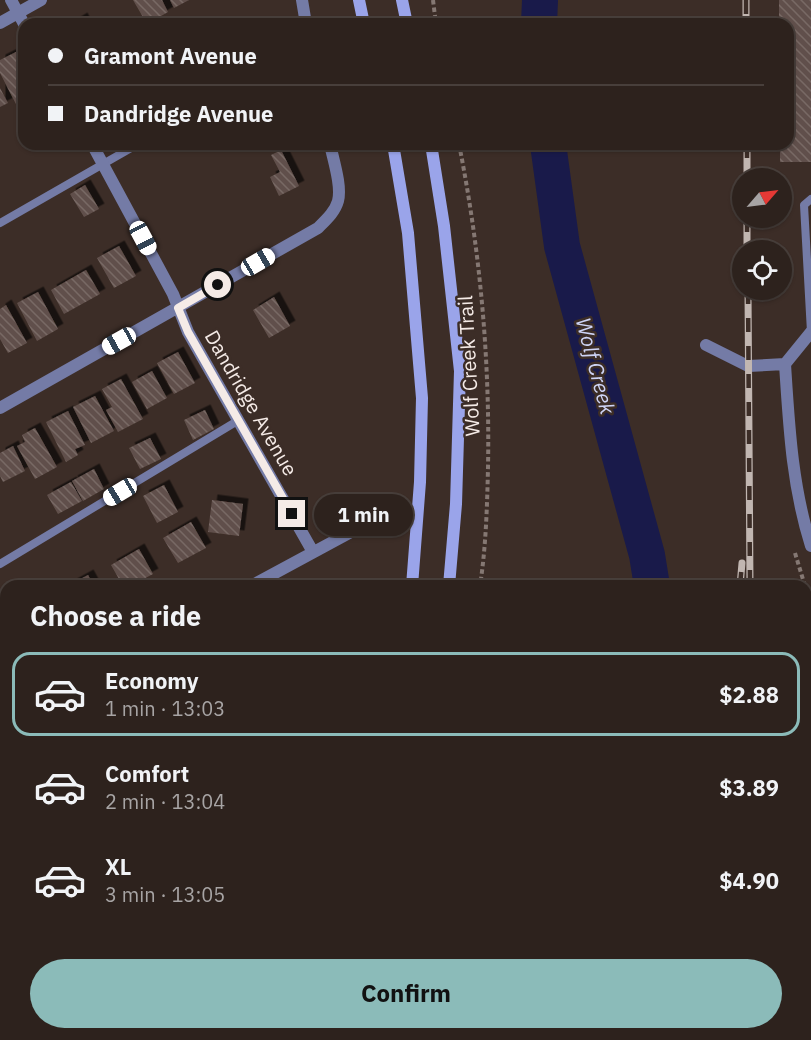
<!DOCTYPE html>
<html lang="en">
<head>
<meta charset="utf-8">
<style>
  :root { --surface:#2d221d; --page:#352a26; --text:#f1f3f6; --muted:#a7a4a4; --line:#483f3b; --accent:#8bbbb9 }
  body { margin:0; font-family:"IBM Plex Sans",sans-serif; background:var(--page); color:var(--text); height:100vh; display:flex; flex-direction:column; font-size:22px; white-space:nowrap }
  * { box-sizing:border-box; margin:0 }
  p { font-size:20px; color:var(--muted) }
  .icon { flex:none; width:33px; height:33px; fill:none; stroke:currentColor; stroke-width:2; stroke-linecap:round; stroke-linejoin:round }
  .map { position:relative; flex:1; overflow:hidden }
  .panel { position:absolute; left:0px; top:580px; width:812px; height:460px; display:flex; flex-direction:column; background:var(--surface); border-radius:18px 18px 0 0; box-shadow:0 2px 4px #0004,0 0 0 2px var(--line) }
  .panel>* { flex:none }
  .top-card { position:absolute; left:18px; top:18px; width:776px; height:132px; border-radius:18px; box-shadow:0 2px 4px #0004,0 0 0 2px var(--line); display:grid; align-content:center; height:132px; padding:0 30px; background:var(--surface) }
  .needle { width:39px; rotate:62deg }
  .controls { position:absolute; left:732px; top:168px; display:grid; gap:12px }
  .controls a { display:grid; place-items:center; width:60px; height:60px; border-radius:50%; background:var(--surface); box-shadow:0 2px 4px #0004,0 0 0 2px var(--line); font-size:30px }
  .end { position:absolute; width:27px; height:27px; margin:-14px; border:8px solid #f5ebe7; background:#111; box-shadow:0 0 0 3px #111 }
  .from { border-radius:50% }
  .bubble { position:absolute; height:42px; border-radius:21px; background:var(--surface); box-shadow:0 2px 4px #0004,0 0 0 2px var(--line); font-size:20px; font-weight:700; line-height:42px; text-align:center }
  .car { position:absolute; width:18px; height:36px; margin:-18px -9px; border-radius:8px; box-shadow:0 0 4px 2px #0007; background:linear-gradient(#fff 24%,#345 0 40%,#fff 0 76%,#345 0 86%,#fff 0) }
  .top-card b { display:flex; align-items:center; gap:21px; height:57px; font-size:22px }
  .top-card b+b { border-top:2px solid var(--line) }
  .top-card i { width:15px; height:15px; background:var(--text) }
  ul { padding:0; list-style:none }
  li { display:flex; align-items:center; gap:18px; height:84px; margin:0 12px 9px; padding:0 18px; border:3px solid transparent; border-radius:18px }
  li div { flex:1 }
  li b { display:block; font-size:22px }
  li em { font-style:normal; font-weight:700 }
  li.selected { border-color:var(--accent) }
  li>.icon { width:54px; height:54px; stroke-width:1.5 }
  h2 { padding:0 30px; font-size:27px; line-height:72px }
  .cta { display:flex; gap:12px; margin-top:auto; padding:12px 30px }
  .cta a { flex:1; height:69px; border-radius:36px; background:var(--accent); color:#111; font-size:24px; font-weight:700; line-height:69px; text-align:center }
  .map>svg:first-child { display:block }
</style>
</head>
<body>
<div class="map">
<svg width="811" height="1040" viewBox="0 0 811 1040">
  <defs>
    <pattern id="building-back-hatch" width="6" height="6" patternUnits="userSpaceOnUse" patternTransform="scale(1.5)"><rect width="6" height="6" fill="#61504b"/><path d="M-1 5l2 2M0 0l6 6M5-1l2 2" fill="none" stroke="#786965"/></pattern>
    <filter id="shadow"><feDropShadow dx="5.5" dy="-5.5" stdDeviation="0" flood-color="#0009"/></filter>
  </defs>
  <rect width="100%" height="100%" fill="#3c2d27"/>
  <path fill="#794c3c" d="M 627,1035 L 731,1035 L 731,1040 L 625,1040 Z"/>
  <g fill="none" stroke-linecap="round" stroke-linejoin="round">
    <path stroke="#191a4a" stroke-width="36" d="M 539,24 L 540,0
      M 548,144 L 562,246 L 647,555 L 652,586
      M 549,1040 L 552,1035"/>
  </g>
  <path fill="url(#building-back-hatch)" filter="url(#shadow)" d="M 133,0 L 162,0 L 168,12 L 147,24 Z
    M 170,0 L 189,0 L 174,8 Z
    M 779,0 L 811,0 L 811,162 L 780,162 L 780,144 L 788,144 L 788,24 L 779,24 Z
    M 82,18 L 85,24 L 72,24 Z
    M 18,51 L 24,63 L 24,107 L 19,110 L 0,73 L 0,60 Z
    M 0,88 L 8,103 L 0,107 Z
    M 281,150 L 299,186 L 279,196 L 270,177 L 280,172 L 271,155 Z
    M 85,185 L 99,209 L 84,217 L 70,194 Z
    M 119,246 L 136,276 L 114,288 L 97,258 Z
    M 86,270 L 100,294 L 64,314 L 51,290 Z
    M 38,292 L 58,329 L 37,341 L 17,303 Z
    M 274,297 L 290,326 L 269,338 L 253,310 Z
    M 6,305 L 27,343 L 8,353 L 0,339 L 0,309 Z
    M 178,352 L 195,383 L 174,394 L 157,363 Z
    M 152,371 L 167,398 L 147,409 L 132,382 Z
    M 121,379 L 143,419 L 118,432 L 106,410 L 112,407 L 102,389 Z
    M 95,396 L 114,431 L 91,443 L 73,407 Z
    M 205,410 L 214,429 L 193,440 L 184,420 Z
    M 68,411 L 85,445 L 75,449 L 78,455 L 66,462 L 46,422 Z
    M 35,428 L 57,467 L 35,479 L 17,446 L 25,442 L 22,435 Z
    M 150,438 L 161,459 L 140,469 L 129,448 Z
    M 13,446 L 25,471 L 3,482 L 0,476 L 0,453 Z
    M 94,469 L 104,489 L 83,501 L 72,481 Z
    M 71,482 L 82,501 L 58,514 L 47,495 Z
    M 164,485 L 178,512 L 157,523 L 143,496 Z
    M 212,500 L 243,504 L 239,536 L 208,532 Z
    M 191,522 L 206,548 L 178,563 L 163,538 Z
    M 139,549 L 153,574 L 130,586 L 123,586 L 111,565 Z
    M 88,575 L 94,586 L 68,586 Z
    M 806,693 L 811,704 L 811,730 L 806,720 Z
    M 0,783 L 6,793 L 6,817 L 0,820 Z
    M 6,975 L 6,1023 L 0,1012 L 0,978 Z
    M 9,1035 L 41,1035 L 43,1038 L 51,1035 L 54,1040 L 12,1040 Z"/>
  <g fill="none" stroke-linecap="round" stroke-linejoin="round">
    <path stroke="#857873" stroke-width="4" stroke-dasharray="4.5 3" stroke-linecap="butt" d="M 433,0 L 436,24
      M 459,144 C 480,250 490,359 488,468 C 487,509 486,546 480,586
      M 795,553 L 805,586
      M 806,587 L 811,603
      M 806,930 L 811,931
      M 359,1040 L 361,1035
      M 677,1040 L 679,1035"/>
    <path stroke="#747ba6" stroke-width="8" d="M 0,223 L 138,144
      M 811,332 L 804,205 L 811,199
      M 0,564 L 239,420"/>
    <path stroke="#747ba6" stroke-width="12" d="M 11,0 L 24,24
      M 302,0 L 306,24
      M 0,23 L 41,0
      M 92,144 L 173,294 L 188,332 L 313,552
      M 706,345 L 748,366 L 785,364 L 811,332
      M 785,364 C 789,426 792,486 811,546
      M 0,408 L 318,228 C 326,220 335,212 338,201 C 342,186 333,159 330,144
      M 251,586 L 351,532
      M 0,729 L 6,725
      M 163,1040 L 166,1035"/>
    <path stroke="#9aa4ea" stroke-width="12" d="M 359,0 L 364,24
      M 402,0 L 407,24
      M 393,144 L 408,233 L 422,398 L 420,482 L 412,586
      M 431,144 L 444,226 L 460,371 L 456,504 L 449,586
      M 806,888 L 811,887
      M 281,1040 L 283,1035
      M 328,1040 L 330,1035"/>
    <defs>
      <path id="rail" d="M 746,0 L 746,24
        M 747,144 L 747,178
        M 747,218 L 747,250
        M 748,290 L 750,586
        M 740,586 L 742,563
        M 753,1035 L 753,1040"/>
    </defs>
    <use href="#rail" stroke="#c1b6b1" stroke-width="7"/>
    <use href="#rail" stroke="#3c2d27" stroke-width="4.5" stroke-dasharray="14" stroke-linecap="butt"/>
  </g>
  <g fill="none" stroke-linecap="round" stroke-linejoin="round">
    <path stroke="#f5ebe7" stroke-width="8" d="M 218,285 L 178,308 L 188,332 L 292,514"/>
  </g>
  <g text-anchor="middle" stroke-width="5" stroke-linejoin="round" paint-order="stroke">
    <g font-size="20" fill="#f5ebe7" stroke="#3c2d27">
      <text transform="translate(469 366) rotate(-93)" y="7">Wolf Creek Trail</text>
      <text transform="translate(251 403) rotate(60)" y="7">Dandridge Avenue</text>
    </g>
    <g font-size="21" font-style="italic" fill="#ced4f6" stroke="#3c2d27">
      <text transform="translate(595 366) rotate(75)" y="7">Wolf Creek</text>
    </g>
  </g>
</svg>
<div class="controls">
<a><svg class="needle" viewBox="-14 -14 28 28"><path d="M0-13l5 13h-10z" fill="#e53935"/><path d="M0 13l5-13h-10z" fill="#a7a4a4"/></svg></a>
<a><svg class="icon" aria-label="locate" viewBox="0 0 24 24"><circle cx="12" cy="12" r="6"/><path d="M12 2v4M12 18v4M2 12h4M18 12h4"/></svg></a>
</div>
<i class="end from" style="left:218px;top:285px"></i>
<i class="end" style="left:292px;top:514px"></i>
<div class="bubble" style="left:314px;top:494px;width:99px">1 min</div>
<i class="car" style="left:143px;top:238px;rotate:152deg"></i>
<i class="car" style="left:258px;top:262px;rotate:60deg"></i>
<i class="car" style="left:119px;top:341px;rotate:241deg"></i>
<i class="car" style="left:120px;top:492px;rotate:239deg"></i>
<div class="top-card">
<b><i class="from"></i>Gramont Avenue</b>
<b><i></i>Dandridge Avenue</b>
</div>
<section class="panel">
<h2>Choose a ride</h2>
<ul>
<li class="selected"><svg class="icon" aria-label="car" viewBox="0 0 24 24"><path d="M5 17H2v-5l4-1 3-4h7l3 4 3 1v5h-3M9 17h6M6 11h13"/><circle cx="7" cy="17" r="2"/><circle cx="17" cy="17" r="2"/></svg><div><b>Economy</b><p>1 min · 13:03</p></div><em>$2.88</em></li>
<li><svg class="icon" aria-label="car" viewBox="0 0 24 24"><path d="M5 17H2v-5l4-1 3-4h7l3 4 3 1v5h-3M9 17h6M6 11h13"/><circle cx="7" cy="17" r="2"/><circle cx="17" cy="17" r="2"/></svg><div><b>Comfort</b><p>2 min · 13:04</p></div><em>$3.89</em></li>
<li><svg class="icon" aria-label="car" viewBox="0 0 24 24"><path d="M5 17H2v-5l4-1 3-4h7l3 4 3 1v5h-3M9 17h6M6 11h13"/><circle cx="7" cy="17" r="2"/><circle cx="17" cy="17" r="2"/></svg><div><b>XL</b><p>3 min · 13:05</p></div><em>$4.90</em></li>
</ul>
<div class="cta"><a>Confirm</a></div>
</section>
</div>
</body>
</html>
